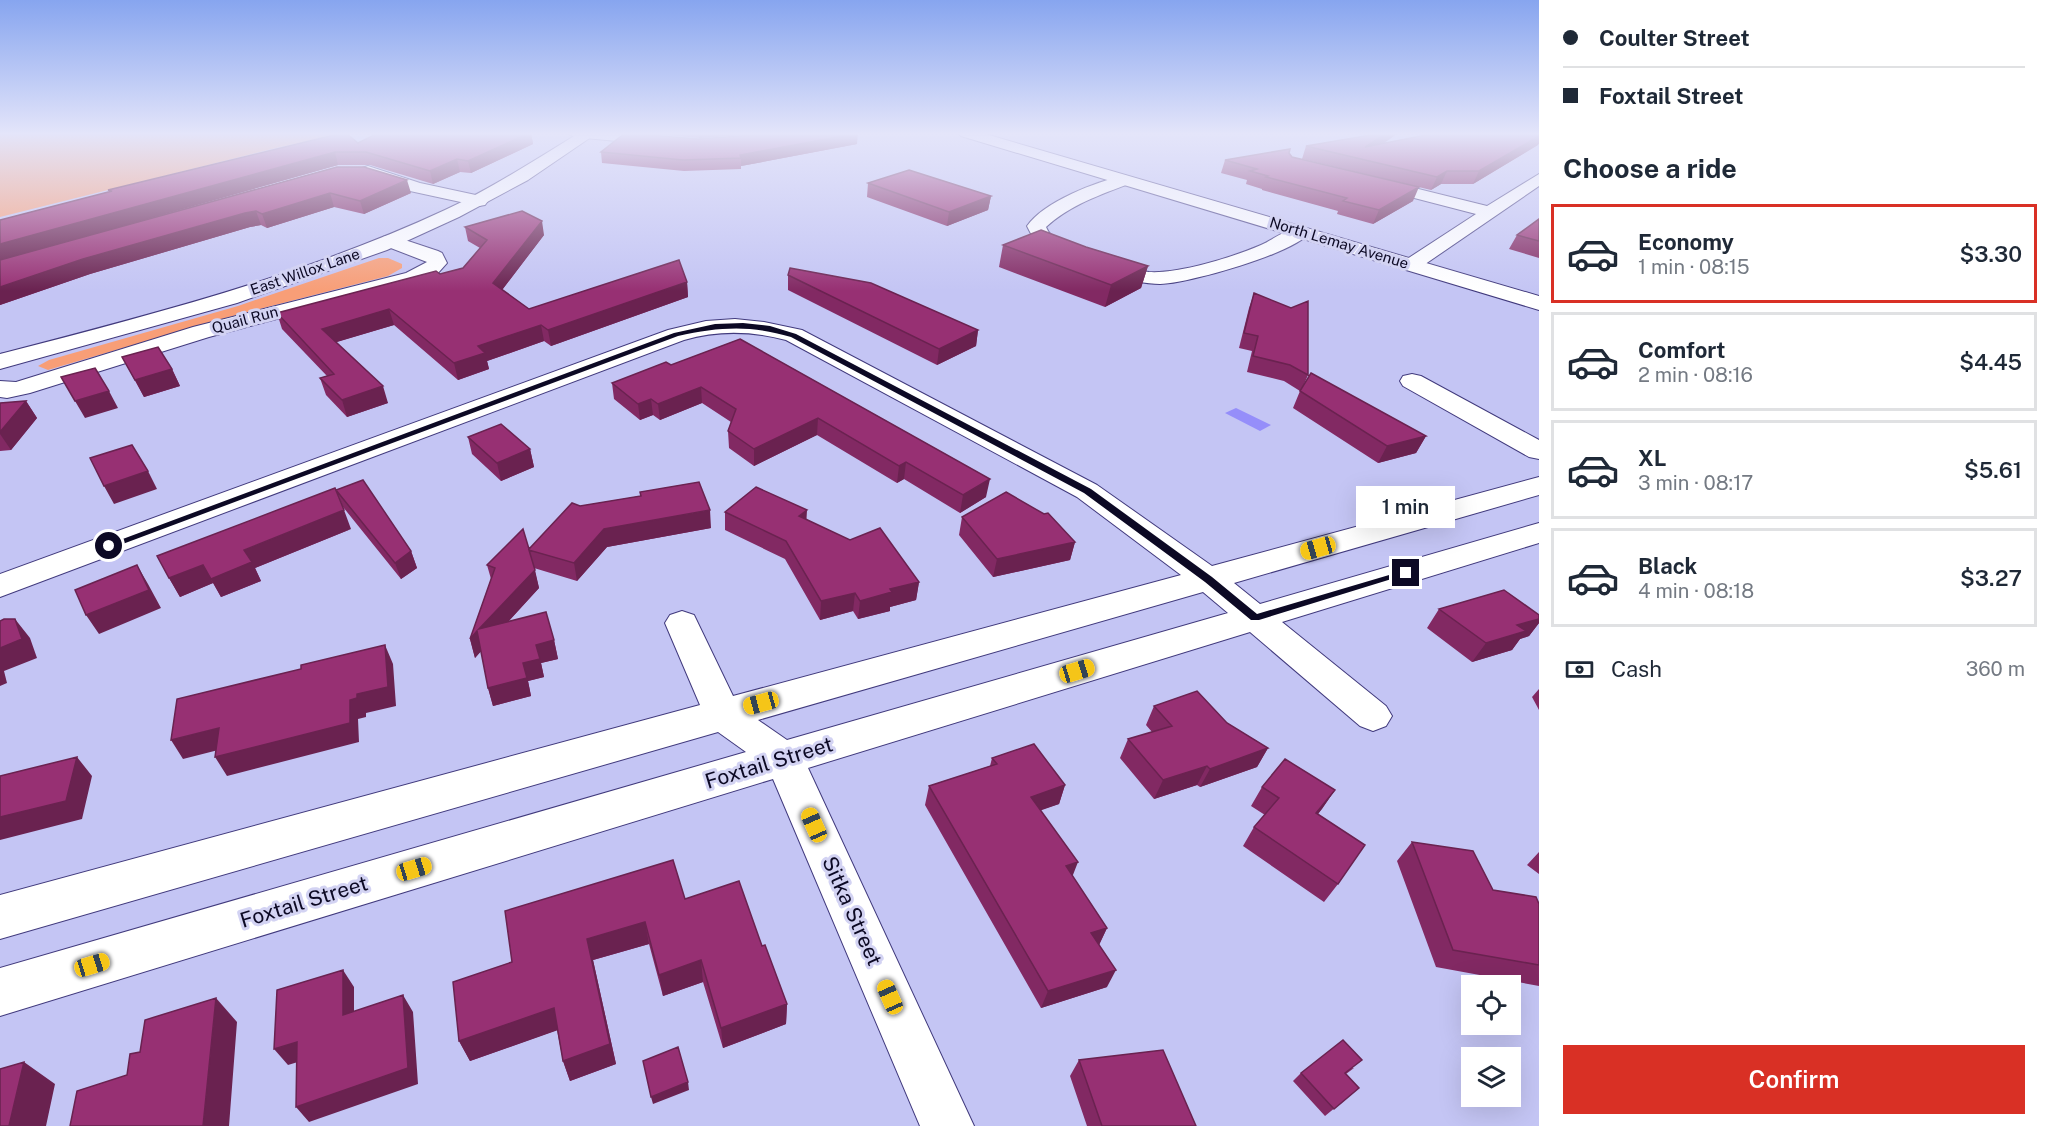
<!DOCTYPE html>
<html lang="en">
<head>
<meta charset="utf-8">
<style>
  :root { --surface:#fff; --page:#f2f2f3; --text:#1f2937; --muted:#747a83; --line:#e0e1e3; --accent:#d93025 }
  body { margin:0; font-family:"Public Sans",sans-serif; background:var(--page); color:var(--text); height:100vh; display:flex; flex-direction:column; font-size:22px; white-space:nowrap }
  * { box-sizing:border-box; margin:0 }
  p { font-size:20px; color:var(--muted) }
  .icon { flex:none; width:33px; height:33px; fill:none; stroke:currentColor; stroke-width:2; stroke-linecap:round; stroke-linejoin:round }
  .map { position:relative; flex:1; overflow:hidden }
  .drawer { display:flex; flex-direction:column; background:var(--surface); width:510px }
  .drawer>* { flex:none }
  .top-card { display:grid; align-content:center; height:132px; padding:0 24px; background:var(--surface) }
  .controls { position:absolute; left:1461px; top:975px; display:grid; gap:12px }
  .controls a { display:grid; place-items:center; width:60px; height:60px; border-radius:0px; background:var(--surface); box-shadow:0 6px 24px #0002; font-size:30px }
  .end { position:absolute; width:27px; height:27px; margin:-14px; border:8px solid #0c0924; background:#fff; box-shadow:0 0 0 3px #fff }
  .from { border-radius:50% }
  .bubble { position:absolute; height:42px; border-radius:0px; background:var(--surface); box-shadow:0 6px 24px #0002; font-size:20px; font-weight:600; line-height:42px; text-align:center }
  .car { position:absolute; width:18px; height:36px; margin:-18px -9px; border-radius:8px; box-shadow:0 0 4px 2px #0007; background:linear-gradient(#f5c518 24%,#345 0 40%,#f5c518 0 76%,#345 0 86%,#f5c518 0) }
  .top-card b { display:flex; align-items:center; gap:21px; height:57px; font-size:22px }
  .top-card b+b { border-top:2px solid var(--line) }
  .top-card i { width:15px; height:15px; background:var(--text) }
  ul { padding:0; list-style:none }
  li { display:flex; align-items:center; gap:18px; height:99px; margin:0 12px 9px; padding:0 12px; border:3px solid var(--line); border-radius:0px }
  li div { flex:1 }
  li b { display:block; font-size:22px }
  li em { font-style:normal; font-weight:600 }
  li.selected { border-color:var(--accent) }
  li>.icon { width:54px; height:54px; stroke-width:1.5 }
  h2 { padding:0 24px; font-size:27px; line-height:72px }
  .pay { display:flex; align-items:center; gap:15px; height:66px; padding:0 24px; font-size:22px }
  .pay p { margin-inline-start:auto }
  .action { display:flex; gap:12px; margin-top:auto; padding:12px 24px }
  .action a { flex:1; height:69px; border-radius:0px; background:var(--accent); color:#fff; font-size:24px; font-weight:600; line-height:69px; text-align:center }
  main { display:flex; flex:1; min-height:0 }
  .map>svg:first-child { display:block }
</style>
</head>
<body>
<main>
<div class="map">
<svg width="1539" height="1126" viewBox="0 0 1539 1126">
  <rect width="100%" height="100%" fill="#c4c5f4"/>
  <path fill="#f89e77" d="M 0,133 L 350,133 L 280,147 L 0,217 Z
    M 379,258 L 388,258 L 402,264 L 402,268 L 388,276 L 229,317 L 58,367 L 48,370 L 38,366 L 49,360 L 238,306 Z"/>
  <path fill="#958efa" d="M 1236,408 L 1271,425 L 1260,431 L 1225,413 Z"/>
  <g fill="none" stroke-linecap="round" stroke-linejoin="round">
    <defs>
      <path id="minor" d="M 567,133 C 585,133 658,130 668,141 L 661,145 L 574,137 Z
        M 368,166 L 420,183 L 485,197 L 488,201 L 485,205 L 479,206 L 410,191 L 362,174 L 360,171 L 362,168 Z
        M 1539,174 L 1539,186 L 1418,269 L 1404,269 L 1401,265 L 1404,261 L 1476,214 L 1368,186 L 1366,183 L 1374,178 L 1487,206 Z
        M 1125,175 L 1133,180 L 1131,183 C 1100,195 1070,205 1046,227 C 1053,244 1071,247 1087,254 C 1107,262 1127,270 1149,272 C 1179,274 1233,257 1261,245 C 1275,239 1292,224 1307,228 L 1310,232 C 1296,253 1187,284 1160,284 C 1132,284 1065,265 1043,248 C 1035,242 1031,234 1027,226 C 1045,201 1096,182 1125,175 Z
        M 390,235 L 438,251 L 442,253 L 447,263 L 438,273 L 420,281 L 209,337 L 30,393 L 7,398 L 0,397 L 0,381 L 16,382 L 193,327 L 406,273 L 427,262 L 383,245 L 381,241 L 383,237 Z
        M 735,319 L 764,322 L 802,330 L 1097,485 L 1212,566 L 1539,477 L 1539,495 L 1234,583 L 1260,604 L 1539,523 L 1539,543 L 1282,622 L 1386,706 L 1392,716 L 1386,726 L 1373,731 L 1360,726 L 1250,632 L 808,768 L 974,1126 L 920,1126 L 773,779 L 0,1016 L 0,968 L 746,752 L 718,732 L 0,939 L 0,895 L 700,705 L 665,623 L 670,615 L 682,611 L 694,615 L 733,696 L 1181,575 L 1077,497 L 786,340 C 752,331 718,330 684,340 L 0,597 L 0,574 L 668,330 L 706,321 ZM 1203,592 L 1228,613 L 787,740 L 758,720 Z
        M 1412,374 L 1421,376 L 1539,440 L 1539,459 L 1529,457 L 1403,386 L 1400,381 L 1403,376 Z"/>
      <path id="major" d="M 579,133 L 597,133 L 528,180 L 459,217 L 387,250 L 237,303 L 0,369 L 0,354 C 151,315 303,276 445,210 C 492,188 535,160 579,133 Z
        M 958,133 L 982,133 L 1539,296 L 1539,310 L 961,136 Z"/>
    </defs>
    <use href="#minor" stroke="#413a7d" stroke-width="2"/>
    <use href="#major" stroke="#413a7d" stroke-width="2"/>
    <use href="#minor" fill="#fff" fill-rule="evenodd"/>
    <use href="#major" fill="#fff" fill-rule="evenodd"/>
  </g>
  <path fill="#822963" d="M 421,133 L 531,133 L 533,144 L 471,173 L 460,172 L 433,184 L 370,165 L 338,165 L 84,237 L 337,167 L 411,193 L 364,214 L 334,207 L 267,228 L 261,225 L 250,227 L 90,274 L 0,305 L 0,220 L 109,192 L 108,190 L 358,143 Z
    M 645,133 L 857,133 L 857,144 L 741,166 L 741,169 L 684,171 L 602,163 L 601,152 L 698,139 L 754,135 L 752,134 L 699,138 Z
    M 1366,133 L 1398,133 L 1383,144 L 1539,133 L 1539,144 L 1473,184 L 1441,184 L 1431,190 L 1302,159 L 1306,146 L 1369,135 Z
    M 1289,153 L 1292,157 L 1413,201 L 1373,224 L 1337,214 L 1338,211 L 1262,190 L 1262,189 L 1246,184 L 1247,180 L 1221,173 L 1225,160 Z
    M 868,183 L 991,196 L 988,210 L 947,226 L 867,197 Z
    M 1539,219 L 1539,258 L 1509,249 L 1517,235 Z
    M 465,227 L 544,235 L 502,290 L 529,309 L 687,282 L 688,297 L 551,346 L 544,341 L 487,361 L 489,369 L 458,380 L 394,325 L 336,342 L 388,403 L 347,417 L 326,395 L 320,378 L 327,376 L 282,329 L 277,313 L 440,274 L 463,268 L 480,248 L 468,241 Z
    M 1003,245 L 1086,247 L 1148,266 L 1141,288 L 1105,307 L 999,267 Z
    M 788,275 L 978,330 L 976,346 L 937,365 L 788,290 Z
    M 1254,293 L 1308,375 L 1302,389 L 1426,436 L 1416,453 L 1378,463 L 1293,408 L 1300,391 L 1284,381 L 1247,372 L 1252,351 L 1239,348 L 1249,308 Z
    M 740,339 L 986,497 L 960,513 L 904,479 L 897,483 L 817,435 L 754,466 L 729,448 L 728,431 L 731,422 L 702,403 L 660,420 L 653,415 L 640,420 L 614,399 L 612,383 L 671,365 Z
    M 122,357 L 172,369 L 180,386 L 144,397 Z
    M 26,401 L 37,418 L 11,450 L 0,451 L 0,403 Z
    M 468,437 L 530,449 L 534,467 L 501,481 L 472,454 Z
    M 336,490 L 411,551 L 417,568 L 401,579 L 343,507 Z
    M 640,492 L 711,528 L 607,547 L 577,581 L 534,568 L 539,588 L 508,622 L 554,640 L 558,659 L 541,663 L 544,677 L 528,681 L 531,696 L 493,706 L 488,688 L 481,651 L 475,658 L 470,639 L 491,579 L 487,565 L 529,549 L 580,506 L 640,496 Z
    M 725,512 L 806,519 L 919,582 L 916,600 L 890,607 L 890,611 L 858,619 L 853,611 L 820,620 L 785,559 L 725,530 Z
    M 962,517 L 1075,542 L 1070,560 L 993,577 L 959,535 Z
    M 351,529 L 255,568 L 261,581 L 221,597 L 213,583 L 180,597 L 169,578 Z
    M 1439,609 L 1539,615 L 1539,623 L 1529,636 L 1520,639 L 1512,650 L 1472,662 L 1427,628 Z
    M 1539,689 L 1539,710 L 1532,697 Z
    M 1154,706 L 1227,723 L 1268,748 L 1257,767 L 1200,787 L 1197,785 L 1154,799 L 1120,758 L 1128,739 L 1152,732 L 1146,725 Z
    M 992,758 L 1065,785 L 1059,804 L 1040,810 L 1072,876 L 1107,928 L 1099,945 L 1107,987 L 1041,1008 L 925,805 L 929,786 L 990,766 Z
    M 1262,787 L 1335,790 L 1318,814 L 1338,884 L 1324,902 L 1243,846 L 1254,827 L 1265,815 L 1251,806 Z
    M 1412,842 L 1493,890 L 1539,904 L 1539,986 L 1436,967 L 1397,861 Z
    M 1539,852 L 1539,874 L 1527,865 Z
    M 685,899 L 762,946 L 787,1004 L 786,1024 L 723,1048 L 703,982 L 663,996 L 649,944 L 593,960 L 616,1064 L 570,1081 L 563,1061 L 557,1030 L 470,1061 L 459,1041 L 512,962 Z
    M 1079,1060 L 1196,1126 L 1087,1126 L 1070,1076 Z
    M 1354,1068 L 1346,1074 L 1359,1088 L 1325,1116 L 1293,1081 L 1301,1073 Z"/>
  <path fill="#6a2250" d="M 529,133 L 531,133 L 533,144 L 471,173 L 468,161 Z
    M 699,133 L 752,133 L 752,134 L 699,138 Z
    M 858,133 L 857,144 L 741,166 L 741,158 L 740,155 Z
    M 1386,133 L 1398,133 L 1360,159 L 1365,147 Z
    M 1539,136 L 1538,145 L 1473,184 L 1479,171 Z
    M 335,152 L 338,165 L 0,261 L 0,244 Z
    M 457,159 L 460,172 L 433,184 L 430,171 Z
    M 1447,171 L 1441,184 L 1431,190 L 1437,177 Z
    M 407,180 L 411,193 L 364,214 L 360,201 Z
    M 1419,187 L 1413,201 L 1373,224 L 1379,210 Z
    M 330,193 L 334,207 L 267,228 L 262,214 Z
    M 991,196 L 988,210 L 947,226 L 949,212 Z
    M 256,211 L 261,225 L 250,227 L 90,274 L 0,305 L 0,287 L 83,259 L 245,213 Z
    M 542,221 L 544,235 L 496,298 L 493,283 Z
    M 1148,266 L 1141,288 L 1105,307 L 1111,285 Z
    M 687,282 L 688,297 L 551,346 L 548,330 Z
    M 389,309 L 394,325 L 327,345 L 322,329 Z
    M 541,325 L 544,341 L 487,361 L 489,369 L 458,380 L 454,363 L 478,346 Z
    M 978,330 L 976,346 L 937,365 L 939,349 Z
    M 172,369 L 180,386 L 144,397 L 135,380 Z
    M 383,386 L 388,403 L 347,417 L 342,400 Z
    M 701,387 L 702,403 L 660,420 L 658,404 Z
    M 109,391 L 118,408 L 85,418 L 75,401 Z
    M 651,399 L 653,415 L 640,420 L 638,404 Z
    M 26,401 L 37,418 L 11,450 L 0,434 L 0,432 Z
    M 818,418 L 817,435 L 754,466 L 754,449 Z
    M 1426,436 L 1416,453 L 1378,463 L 1387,446 Z
    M 530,449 L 534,467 L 501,481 L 497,463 Z
    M 906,462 L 904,479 L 897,483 L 899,466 Z
    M 148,471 L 157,489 L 114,504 L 104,486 Z
    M 990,479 L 986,497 L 960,513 L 963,495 Z
    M 344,510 L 351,529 L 255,568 L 261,581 L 221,597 L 211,579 L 244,550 Z
    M 710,510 L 711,528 L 607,547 L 577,581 L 574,563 L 604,529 Z
    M 807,510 L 806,528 L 799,516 Z
    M 1075,542 L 1070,560 L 993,577 L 997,559 Z
    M 411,551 L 417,568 L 401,579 L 395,563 Z
    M 137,565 L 148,584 L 161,608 L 99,634 L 86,615 Z
    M 203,565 L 213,583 L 180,597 L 169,578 Z
    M 535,570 L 539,588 L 485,647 L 479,629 Z
    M 919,582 L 916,600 L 890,607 L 890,611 L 858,619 L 860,601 L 890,589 Z
    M 855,593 L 853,611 L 820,620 L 821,601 Z
    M 15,619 L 30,638 L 37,658 L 4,671 L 7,683 L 0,686 L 0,648 Z
    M 1539,619 L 1539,623 L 1529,636 L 1520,639 L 1512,650 L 1472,662 L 1486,643 L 1517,625 Z
    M 477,631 L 483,649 L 475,658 L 470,639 Z
    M 554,640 L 558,659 L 541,663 L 544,677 L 528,681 L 531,696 L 493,706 L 488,688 L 523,663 L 536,645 Z
    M 385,645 L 393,664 L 396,706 L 366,713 L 366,717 L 358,719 L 359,742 L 227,776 L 215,757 L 350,700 L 357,694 Z
    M 219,728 L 230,747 L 183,759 L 171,740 Z
    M 1268,748 L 1257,767 L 1200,787 L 1210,769 Z
    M 77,757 L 92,776 L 82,819 L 0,840 L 0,817 Z
    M 1207,766 L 1197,785 L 1154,799 L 1163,780 Z
    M 1065,785 L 1059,804 L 1025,816 L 1031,797 Z
    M 1335,790 L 1322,809 L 1304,831 L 1316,813 Z
    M 1078,862 L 1071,880 L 1066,866 Z
    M 645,922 L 649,944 L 593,960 L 616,1064 L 570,1081 L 563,1061 L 587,939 Z
    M 1107,928 L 1099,945 L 1091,933 Z
    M 701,960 L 703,982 L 663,996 L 659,975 Z
    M 343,970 L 354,987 L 354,1031 L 343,1015 Z
    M 1116,970 L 1107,987 L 1041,1008 L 1048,991 Z
    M 403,995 L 413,1012 L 418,1084 L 309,1122 L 296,1107 Z
    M 216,998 L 237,1022 L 229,1126 L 203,1126 Z
    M 787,1004 L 786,1024 L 723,1048 L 721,1028 Z
    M 554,1008 L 561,1029 L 470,1061 L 459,1041 Z
    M 297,1042 L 311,1058 L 288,1065 L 274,1049 Z
    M 24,1062 L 55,1084 L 46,1126 L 9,1126 Z
    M 688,1082 L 689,1090 L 653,1104 L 651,1097 Z"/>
  <path fill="#973073" stroke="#6a2250" stroke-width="1.5" d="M 346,133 L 358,143 L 378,133 L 529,133 L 468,161 L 457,159 L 430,171 L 366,152 L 335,152 L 0,244 L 0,220 L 112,191 L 108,190 L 330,136 Z
    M 625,133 L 698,139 L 753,135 L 756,133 L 858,133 L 740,155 L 741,158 L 683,160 L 601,152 Z
    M 1383,133 L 1386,133 L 1365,147 L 1436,133 L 1539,133 L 1539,136 L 1479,171 L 1447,171 L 1437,177 L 1306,146 Z
    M 1290,149 L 1289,153 L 1292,157 L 1419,187 L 1379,210 L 1343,201 L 1347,198 L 1266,177 L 1268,176 L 1250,171 L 1257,169 L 1225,160 Z
    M 337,167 L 364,167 L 407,180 L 360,201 L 330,193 L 262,214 L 256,211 L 245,213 L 83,259 L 0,287 L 0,260 Z
    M 909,170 L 991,196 L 949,212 L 868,183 Z
    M 522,211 L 542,221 L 493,283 L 529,309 L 679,260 L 687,282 L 548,330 L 541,325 L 478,346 L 485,353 L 454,363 L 389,309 L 322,329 L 383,386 L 342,400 L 320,378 L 334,374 L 277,313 L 436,271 L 440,274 L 463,268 L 487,240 L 465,227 Z
    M 1539,219 L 1539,241 L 1517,235 Z
    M 1041,230 L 1086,247 L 1148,266 L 1111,285 L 1003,245 Z
    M 790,268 L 871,283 L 978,330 L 939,349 L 788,275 Z
    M 1254,293 L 1291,308 L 1308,301 L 1308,375 L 1290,365 L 1253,356 L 1258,336 L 1244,333 Z
    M 740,339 L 990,479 L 963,495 L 906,462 L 899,466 L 818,418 L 754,449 L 728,431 L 736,409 L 701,387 L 658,404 L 651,399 L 638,404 L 612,383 L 666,362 L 671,365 Z
    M 158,347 L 172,369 L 135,380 L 122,357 Z
    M 95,368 L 109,391 L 75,401 L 61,377 Z
    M 1311,373 L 1426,436 L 1387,446 L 1300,391 Z
    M 26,401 L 0,432 L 0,403 Z
    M 501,424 L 530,449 L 497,463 L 468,437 Z
    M 132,445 L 148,471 L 104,486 L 90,458 Z
    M 363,480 L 411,551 L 395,563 L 336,490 Z
    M 699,482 L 710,510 L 604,529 L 574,563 L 529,550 L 535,570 L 479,629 L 546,612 L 554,640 L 536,645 L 540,659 L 523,663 L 527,678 L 488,688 L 477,631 L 470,639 L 495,568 L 487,565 L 523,529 L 529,549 L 572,503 L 580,506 L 641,496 L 640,492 Z
    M 756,487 L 807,510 L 799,516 L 850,540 L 880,528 L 919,582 L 890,589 L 892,592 L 860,601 L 855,593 L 821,601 L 786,541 L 725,512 Z
    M 335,488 L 344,510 L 244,550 L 252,562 L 211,579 L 203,565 L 169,578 L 157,556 Z
    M 1006,492 L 1044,514 L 1048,513 L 1075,542 L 997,559 L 962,517 Z
    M 137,565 L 149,590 L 86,615 L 75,590 Z
    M 1504,590 L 1539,615 L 1539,619 L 1517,625 L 1526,631 L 1486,643 L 1439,609 Z
    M 4,619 L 15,619 L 22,639 L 0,648 L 0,621 Z
    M 385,645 L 388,687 L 357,694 L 357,698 L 350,700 L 350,723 L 215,757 L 219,728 L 171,740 L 177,699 L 301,669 L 301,665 Z
    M 1197,691 L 1227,723 L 1268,748 L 1210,769 L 1207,766 L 1163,780 L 1128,739 L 1172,726 L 1154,706 Z
    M 1034,744 L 1065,785 L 1031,797 L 1078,862 L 1066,866 L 1107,928 L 1091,933 L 1116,970 L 1048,991 L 929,786 L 997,764 L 992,758 Z
    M 77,757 L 66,801 L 0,817 L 0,776 Z
    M 1285,759 L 1335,790 L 1316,813 L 1365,845 L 1338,884 L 1254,827 L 1279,798 L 1262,787 Z
    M 1412,842 L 1473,851 L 1493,890 L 1536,897 L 1539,904 L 1539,965 L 1453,950 Z
    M 673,860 L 685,899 L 739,881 L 762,946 L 765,945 L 787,1004 L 721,1028 L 701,960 L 659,975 L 645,922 L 587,939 L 610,1044 L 563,1061 L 554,1008 L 459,1041 L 453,982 L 512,962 L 505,911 Z
    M 343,970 L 343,1015 L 403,995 L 408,1068 L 296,1107 L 297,1042 L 274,1049 L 277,990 Z
    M 216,998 L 203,1126 L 70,1126 L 77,1091 L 127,1075 L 130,1054 L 140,1052 L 145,1020 Z
    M 1343,1040 L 1362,1060 L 1345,1073 L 1359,1088 L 1334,1109 L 1301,1073 Z
    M 678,1047 L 688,1082 L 651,1097 L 643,1061 Z
    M 1163,1050 L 1196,1126 L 1102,1126 L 1079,1060 Z
    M 24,1062 L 9,1126 L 0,1126 L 0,1069 Z"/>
  <linearGradient id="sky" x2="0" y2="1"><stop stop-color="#87a5ef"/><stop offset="0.46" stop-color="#e4e5fa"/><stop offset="1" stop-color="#e4e5fa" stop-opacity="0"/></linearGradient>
  <rect width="1539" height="291" fill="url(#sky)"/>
  <path fill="#0c0924" d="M 743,323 L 770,326 L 796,334 L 1091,489 L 1212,577 L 1257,614 L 1406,570 L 1411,573 L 1259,620 L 1251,620 L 1205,582 L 1084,493 L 791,337 C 750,325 720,327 678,336 L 112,548 L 104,546 L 674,333 L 715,324 Z"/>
  <g text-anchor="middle" stroke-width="6" stroke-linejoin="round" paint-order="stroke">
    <g font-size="15" fill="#0c0924" stroke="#d3d3f3">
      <text transform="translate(1339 243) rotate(17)" y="5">North Lemay Avenue</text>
      <text transform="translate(305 272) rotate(-19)" y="5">East Willox Lane</text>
      <text transform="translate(245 320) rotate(-15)" y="5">Quail Run</text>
    </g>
    <g font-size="21" fill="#0c0924" stroke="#d3d3f3">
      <text transform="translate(769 763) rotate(-17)" y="7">Foxtail Street</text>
      <text transform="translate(304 902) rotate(-17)" y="7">Foxtail Street</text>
      <text transform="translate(852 911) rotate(66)" y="7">Sitka Street</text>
    </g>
  </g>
</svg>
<div class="controls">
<a><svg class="icon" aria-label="locate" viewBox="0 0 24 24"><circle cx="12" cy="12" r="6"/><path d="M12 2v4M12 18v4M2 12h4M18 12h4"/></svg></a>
<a><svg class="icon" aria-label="layers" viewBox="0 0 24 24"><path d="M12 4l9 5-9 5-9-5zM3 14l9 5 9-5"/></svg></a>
</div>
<i class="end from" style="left:109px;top:546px"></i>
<i class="end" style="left:1406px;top:573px"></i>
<div class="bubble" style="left:1356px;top:486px;width:99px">1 min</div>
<i class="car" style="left:1318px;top:548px;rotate:254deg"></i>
<i class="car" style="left:1077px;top:671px;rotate:73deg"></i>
<i class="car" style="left:761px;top:703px;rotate:255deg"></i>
<i class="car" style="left:814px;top:825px;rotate:336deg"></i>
<i class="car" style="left:414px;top:869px;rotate:73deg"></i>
<i class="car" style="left:92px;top:965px;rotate:73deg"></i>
<i class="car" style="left:890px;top:997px;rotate:336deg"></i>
</div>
<section class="drawer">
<div class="top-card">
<b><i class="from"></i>Coulter Street</b>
<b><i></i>Foxtail Street</b>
</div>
<h2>Choose a ride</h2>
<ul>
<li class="selected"><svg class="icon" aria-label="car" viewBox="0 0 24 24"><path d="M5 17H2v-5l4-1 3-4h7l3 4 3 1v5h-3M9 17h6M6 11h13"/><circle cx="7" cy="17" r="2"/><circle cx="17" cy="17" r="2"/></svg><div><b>Economy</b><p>1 min · 08:15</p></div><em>$3.30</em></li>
<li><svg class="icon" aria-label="car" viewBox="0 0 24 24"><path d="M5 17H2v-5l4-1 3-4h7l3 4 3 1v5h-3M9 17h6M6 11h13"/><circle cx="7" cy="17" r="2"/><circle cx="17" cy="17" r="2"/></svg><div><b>Comfort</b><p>2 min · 08:16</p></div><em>$4.45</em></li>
<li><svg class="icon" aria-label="car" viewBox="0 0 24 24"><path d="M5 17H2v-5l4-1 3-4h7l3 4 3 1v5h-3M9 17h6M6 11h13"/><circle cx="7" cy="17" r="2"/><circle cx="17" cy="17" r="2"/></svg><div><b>XL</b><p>3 min · 08:17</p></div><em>$5.61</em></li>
<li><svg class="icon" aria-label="car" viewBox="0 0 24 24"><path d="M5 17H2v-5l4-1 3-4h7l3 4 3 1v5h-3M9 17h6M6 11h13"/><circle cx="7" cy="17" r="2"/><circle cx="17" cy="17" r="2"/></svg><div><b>Black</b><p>4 min · 08:18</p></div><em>$3.27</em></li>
</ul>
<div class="pay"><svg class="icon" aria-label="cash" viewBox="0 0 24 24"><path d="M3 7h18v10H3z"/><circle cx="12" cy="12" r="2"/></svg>Cash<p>360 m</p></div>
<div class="action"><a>Confirm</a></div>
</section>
</main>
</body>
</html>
